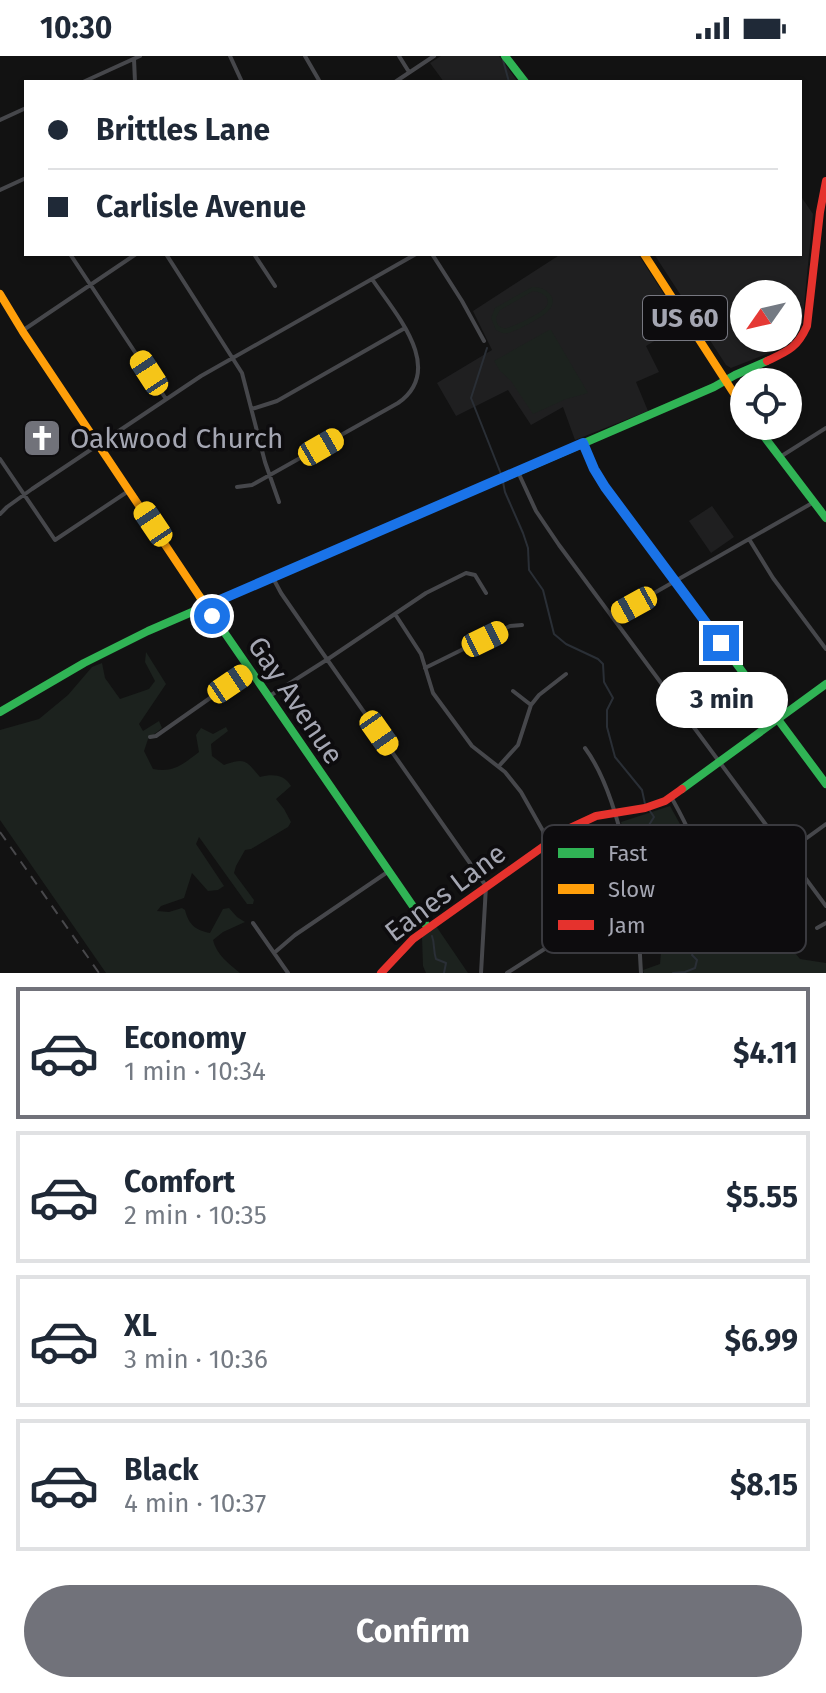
<!DOCTYPE html>
<html lang="en">
<head>
<meta charset="utf-8">
<style>
  :root { --surface:#fff; --page:#f2f2f3; --text:#1f2937; --muted:#747a83; --line:#e0e1e3; --accent:#71727a }
  body { margin:0; font-family:"Fira Sans",sans-serif; background:var(--page); color:var(--text); height:100vh; display:flex; flex-direction:column; font-size:30px; white-space:nowrap }
  * { box-sizing:border-box; margin:0 }
  p { font-size:26px; color:var(--muted) }
  .icon { flex:none; width:44px; height:44px; fill:none; stroke:currentColor; stroke-width:2; stroke-linecap:round; stroke-linejoin:round }
  .map { position:relative; height:917px; overflow:hidden }
  .panel { display:flex; flex-direction:column; background:var(--surface); flex:1 }
  .panel>* { flex:none }
  .hud { position:absolute; left:24px; top:24px; width:778px; height:176px; border-radius:0px; box-shadow:0 2px 6px #0004; display:grid; align-content:center; height:176px; padding:0 24px; background:var(--surface) }
  .needle { width:52px; rotate:236deg }
  .controls { position:absolute; left:730px; top:224px; display:grid; gap:16px }
  .controls a { display:grid; place-items:center; width:72px; height:72px; border-radius:50%; background:var(--surface); box-shadow:0 2px 6px #0004; font-size:40px }
  .end { position:absolute; width:36px; height:36px; margin:-18px; border:10px solid #1a73e8; background:#fff; box-shadow:0 0 0 4px #fff }
  .from { border-radius:50% }
  .bubble { position:absolute; height:56px; border-radius:28px; background:var(--surface); box-shadow:0 2px 6px #0004; font-size:26px; font-weight:700; line-height:56px; text-align:center }
  .car { position:absolute; width:24px; height:48px; margin:-24px -12px; border-radius:10px; box-shadow:0 0 6px 2px #0007; background:linear-gradient(#f5c518 24%,#345 0 40%,#f5c518 0 76%,#345 0 86%,#f5c518 0) }
  .hud b { display:flex; align-items:center; gap:28px; height:76px; font-size:30px }
  .hud b+b { border-top:2px solid var(--line) }
  .hud i { width:20px; height:20px; background:var(--text) }
  ul { padding:14px 0 0; list-style:none }
  li { display:flex; align-items:center; gap:24px; height:132px; margin:0 16px 12px; padding:0 8px; border:4px solid var(--line); border-radius:0px }
  li div { flex:1 }
  li b { display:block; font-size:30px }
  li em { font-style:normal; font-weight:700 }
  li.on { border-color:var(--accent) }
  li>.icon { width:72px; height:72px; stroke-width:1.5 }
  .action { display:flex; gap:16px; margin-top:auto; padding:16px 24px }
  .action a { flex:1; height:92px; border-radius:48px; background:var(--accent); color:#fff; font-size:32px; font-weight:700; line-height:92px; text-align:center }
  .status { display:flex; justify-content:space-between; align-items:center; height:56px; padding:0 40px; background:var(--surface); direction:ltr }
  .status svg { height:22px; fill:currentColor }
  .map>svg:first-child { display:block }
</style>
</head>
<body>
<div class="status"><b>10:30</b><svg viewBox="0 0 49 12"><path d="M0 12V9h3v3zM5 12V6h3v6zM10 12V3h3v9zM15 12V0h3v12zM26 1h20v11H26zM47 4h2v5h-2z"/></svg></div>
<div class="map">
<svg width="826" height="917" viewBox="0 0 826 917">
  <rect width="100%" height="100%" fill="#121212"/>
  <path fill="#1f1f20" fill-rule="evenodd" d="M 441,0 L 499,0 L 518,26 L 444,26 L 430,7 Z
    M 800,139 L 813,158 L 802,270 L 787,290 L 731,312 L 726,309 L 654,198 L 800,198 ZM 744,238 L 788,238 L 788,282 L 744,282 Z
    M 561,198 L 638,198 L 683,268 L 646,290 L 659,316 L 636,326 L 648,355 L 575,384 L 563,351 L 531,369 L 508,334 L 456,360 L 437,327 L 492,294 L 473,255 Z
    M 712,450 L 734,481 L 711,497 L 689,465 Z"/>
  <path fill="#1c221e" fill-rule="evenodd" d="M 532,231 C 545,230 561,242 548,255 C 543,261 515,276 508,277 C 502,278 501,276 496,274 L 491,262 L 495,252 ZM 533,235 C 542,236 553,242 545,252 C 541,257 509,274 503,272 C 497,270 497,267 496,262 L 500,254 Z
    M 549,274 L 551,274 L 588,337 L 566,343 L 533,358 L 511,325 L 500,315 L 494,305 Z
    M 146,596 L 166,628 L 139,668 L 143,675 L 159,665 L 162,672 L 148,683 L 144,695 L 153,713 C 174,717 183,708 199,696 L 196,679 L 201,672 L 213,678 L 226,671 L 228,675 L 211,688 L 212,700 L 224,709 C 246,701 246,705 260,721 C 272,718 284,718 291,730 L 276,743 L 284,753 L 291,766 L 288,771 L 251,793 L 245,794 L 236,810 L 234,817 L 254,844 L 253,848 L 247,848 L 199,781 L 196,788 L 224,830 L 218,834 L 208,835 L 192,817 L 184,842 L 161,850 L 157,855 L 169,856 L 182,852 L 185,854 C 189,869 195,874 210,877 L 223,853 L 229,852 L 237,861 L 245,866 L 223,876 L 213,884 C 216,898 229,908 240,917 L 106,917 L 0,764 L 0,674 L 39,663 L 68,639 L 92,611 L 102,607 L 105,622 L 120,643 L 149,633 L 155,625 L 145,606 Z
    M 670,750 L 711,824 L 745,860 L 756,865 L 765,860 L 800,903 L 826,907 L 826,917 L 644,917 L 643,914 L 660,908 L 661,896 L 679,893 L 676,841 L 672,833 L 662,834 L 651,812 L 643,806 L 632,808 L 621,766 Z
    M 436,870 L 468,917 L 426,917 L 423,910 L 422,881 Z"/>
  <g fill="none" stroke-linecap="round" stroke-linejoin="round">
    <path stroke="#2a2f36" stroke-width="2" d="M 503,4 L 509,26
      M 487,292 L 471,342 L 501,418
      M 503,426 L 505,436 L 523,477 L 528,492 L 529,514 L 543,534 L 554,578 L 566,588 L 598,603 L 603,608 L 604,626 L 613,642 L 607,654 L 607,671 L 615,701 L 642,734 L 645,748
      M 650,755 L 654,761 L 649,769 L 659,782 C 673,784 678,787 684,800 C 674,824 694,819 695,832 C 696,844 690,833 694,845 C 695,849 698,852 700,856 C 705,872 698,884 692,899 L 697,904 L 695,912 L 685,916 L 673,917
      M 432,880 C 435,888 433,894 436,903 L 446,907 L 444,917"/>
    <path stroke="#46474b" stroke-width="4" d="M 230,0 L 242,26
      M 305,0 L 320,26
      M 399,0 L 409,16
      M 134,3 L 135,26
      M 83,26 L 140,0
      M 395,26 L 434,0
      M 0,64 L 26,52
      M 0,134 L 26,122
      M 70,198 L 166,343
      M 166,198 L 242,317 L 265,406 L 279,446
      M 254,198 L 275,230
      M 432,198 L 462,245 L 484,285
      M 22,275 L 136,198
      M 252,353 L 277,345 L 405,272
      M 780,401 L 826,372
      M 0,403 L 55,484 L 130,434
      M 518,416 L 536,455 L 559,489 L 826,850
      M 237,431 L 252,429 L 261,424 L 398,347 C 447,313 394,256 372,223
      M 0,458 L 7,451 L 32,433 L 201,320 L 416,198
      M 749,483 L 773,522 L 826,593
      M 273,522 L 281,537 L 317,589 L 486,830 L 481,917
      M 395,558 L 421,598 L 433,637 L 472,690 L 505,716 L 521,736 L 543,775 L 556,885
      M 612,561 L 814,446
      M 425,612 L 510,570 L 522,569
      M 513,635 L 531,649
      M 268,641 L 328,603 L 426,537 L 466,517 L 475,519 L 486,537
      M 150,681 L 156,680 L 250,614
      M 585,692 C 622,742 639,855 641,917
      M 499,710 L 518,689 L 531,649 L 539,639 L 566,618
      M 671,741 C 694,779 701,815 739,842 L 786,797 L 826,768
      M 253,867 L 288,917
      M 817,872 L 826,867
      M 274,897 L 295,879 L 389,815
      M 507,917 L 557,885 L 637,876"/>
    <path stroke="#30b455" stroke-width="8" d="M 505,0 L 525,26
      M 756,370 L 826,462
      M 583,387 L 594,413 L 605,431 L 826,728
      M 200,541 L 428,872
      M 0,656 L 84,607 L 148,575 L 714,331 L 735,319 L 767,305
      M 682,733 L 826,628"/>
    <path stroke="#ff9f0a" stroke-width="8" d="M 644,198 L 744,353
      M 0,238 L 23,276 L 200,541"/>
    <path stroke="#e5322d" stroke-width="8" d="M 767,305 C 788,295 797,292 807,270 L 820,156 L 826,125
      M 381,917 L 413,883 L 568,773 L 596,760 L 645,752 L 665,745 L 682,733"/>
    <path stroke="#48484b" stroke-width="2" stroke-dasharray="10 8" stroke-linecap="butt" d="M 0,776 L 99,917"/>
  </g>
  <g fill="none" stroke-linecap="round" stroke-linejoin="round">
    <path stroke="#1a73e8" stroke-width="10" d="M 212,560 L 206,550 L 583,387 L 594,413 L 605,431 L 721,587"/>
  </g>
  <defs>
    <symbol id="church-square" viewBox="-11 -11 22 22"><rect x="-9" y="-9" width="18" height="18" rx="4" fill="#71727a" stroke="#0d0c0e"/><path d="M-1.2-6h2.4v3.5h3.3v2.4h-3.3V6h-2.4V-.1h-3.3v-2.4h3.3Z" fill="#fff"/></symbol>
  </defs>
  <g fill-rule="evenodd">
    <use href="#church-square" x="20" y="360" width="44" height="44"/>
  </g>
  <g text-anchor="middle" stroke-width="7" stroke-linejoin="round" paint-order="stroke">
    <rect fill="#0d0c0e" stroke="#777881" stroke-width="2" x="643" y="240" width="84" height="44" rx="6"/>
    <g font-size="26" font-weight="bold" fill="#a4a6b2">
      <text x="685" y="271">US 60</text>
    </g>
    <g font-size="28" fill="#a4a6b2" stroke="#0d0c0e" text-anchor="start">
      <text x="70" y="392">Oakwood Church</text>
    </g>
    <g font-size="28" fill="#a4a6b2" stroke="#0d0c0e">
      <text transform="translate(296 644) rotate(56)" y="10">Gay Avenue</text>
      <text transform="translate(445 836) rotate(-37)" y="10">Eanes Lane</text>
    </g>
  </g>
  <rect x="542" y="769" width="264" height="128" rx="12" fill="#0d0c0e" stroke="#3a3a3f" stroke-width="2"/>
  <rect x="558" y="792" width="36" height="10" fill="#30b455"/>
  <rect x="558" y="828" width="36" height="10" fill="#ff9f0a"/>
  <rect x="558" y="864" width="36" height="10" fill="#e5322d"/>
  <g font-size="22" fill="#a4a6b2">
    <text x="608" y="805">Fast</text>
    <text x="608" y="841">Slow</text>
    <text x="608" y="877">Jam</text>
  </g>
</svg>
<div class="controls">
<a><svg class="needle" viewBox="-14 -14 28 28"><path d="M0-13l5 13h-10z" fill="#e53935"/><path d="M0 13l5-13h-10z" fill="#747a83"/></svg></a>
<a><svg class="icon" aria-label="locate" viewBox="0 0 24 24"><circle cx="12" cy="12" r="6"/><path d="M12 2v4M12 18v4M2 12h4M18 12h4"/></svg></a>
</div>
<i class="end from" style="left:212px;top:560px"></i>
<i class="end" style="left:721px;top:587px"></i>
<div class="bubble" style="left:656px;top:616px;width:132px">3 min</div>
<i class="car" style="left:149px;top:317px;rotate:327deg"></i>
<i class="car" style="left:321px;top:391px;rotate:60deg"></i>
<i class="car" style="left:153px;top:468px;rotate:326deg"></i>
<i class="car" style="left:634px;top:549px;rotate:241deg"></i>
<i class="car" style="left:485px;top:583px;rotate:64deg"></i>
<i class="car" style="left:230px;top:628px;rotate:56deg"></i>
<i class="car" style="left:379px;top:677px;rotate:145deg"></i>
<div class="hud">
<b><i class="from"></i>Brittles Lane</b>
<b><i></i>Carlisle Avenue</b>
</div>
</div>
<section class="panel">
<ul>
<li class="on"><svg class="icon" aria-label="car" viewBox="0 0 24 24"><path d="M5 17H2v-5l4-1 3-4h7l3 4 3 1v5h-3M9 17h6M6 11h13"/><circle cx="7" cy="17" r="2"/><circle cx="17" cy="17" r="2"/></svg><div><b>Economy</b><p>1 min · 10:34</p></div><em>$4.11</em></li>
<li><svg class="icon" aria-label="car" viewBox="0 0 24 24"><path d="M5 17H2v-5l4-1 3-4h7l3 4 3 1v5h-3M9 17h6M6 11h13"/><circle cx="7" cy="17" r="2"/><circle cx="17" cy="17" r="2"/></svg><div><b>Comfort</b><p>2 min · 10:35</p></div><em>$5.55</em></li>
<li><svg class="icon" aria-label="car" viewBox="0 0 24 24"><path d="M5 17H2v-5l4-1 3-4h7l3 4 3 1v5h-3M9 17h6M6 11h13"/><circle cx="7" cy="17" r="2"/><circle cx="17" cy="17" r="2"/></svg><div><b>XL</b><p>3 min · 10:36</p></div><em>$6.99</em></li>
<li><svg class="icon" aria-label="car" viewBox="0 0 24 24"><path d="M5 17H2v-5l4-1 3-4h7l3 4 3 1v5h-3M9 17h6M6 11h13"/><circle cx="7" cy="17" r="2"/><circle cx="17" cy="17" r="2"/></svg><div><b>Black</b><p>4 min · 10:37</p></div><em>$8.15</em></li>
</ul>
<div class="action"><a>Confirm</a></div>
</section>
</body>
</html>
